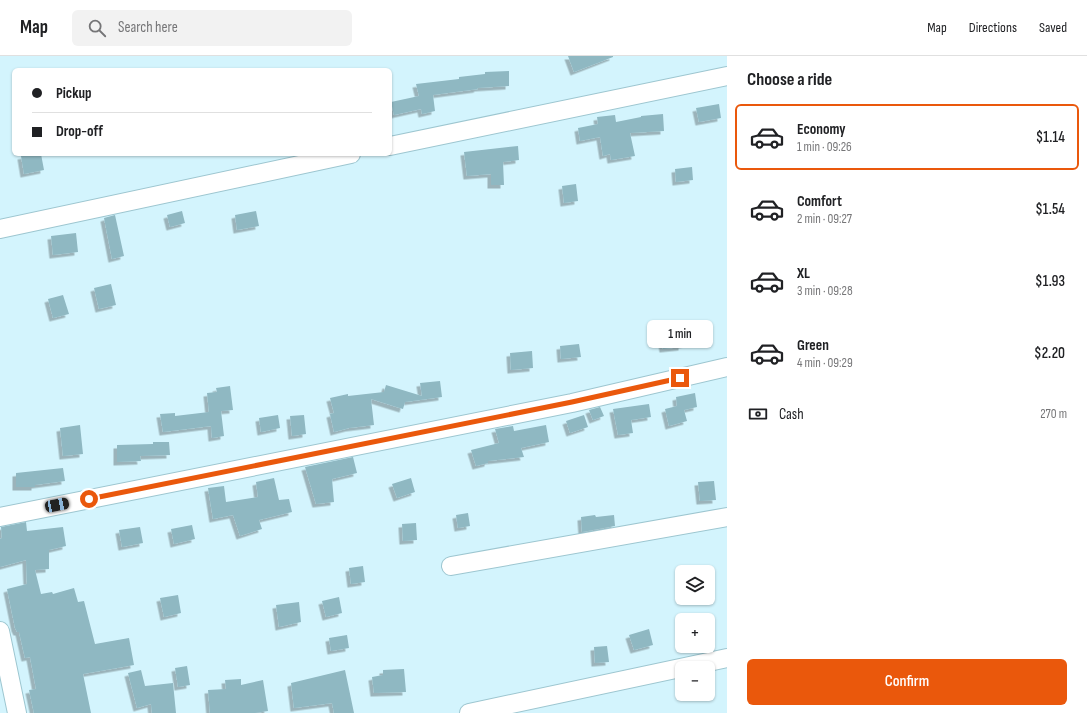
<!DOCTYPE html>
<html lang="en">
<head>
<meta charset="utf-8">
<style>
  :root { --surface:#fff; --page:#f2f2f2; --text:#202124; --muted:#757577; --line:#e0e0e0; --accent:#ea580c }
  body { margin:0; font-family:"Sofia Sans Condensed",sans-serif; background:var(--page); color:var(--text); height:100vh; display:flex; flex-direction:column; font-size:15px; white-space:nowrap }
  * { box-sizing:border-box; margin:0 }
  p { font-size:13px; color:var(--muted) }
  .icon { flex:none; width:22px; height:22px; fill:none; stroke:currentColor; stroke-width:2; stroke-linecap:round; stroke-linejoin:round }
  .map { position:relative; flex:1; overflow:hidden }
  .sheet { display:flex; flex-direction:column; background:var(--surface); width:360px }
  .sheet>* { flex:none }
  .top-card { position:absolute; left:12px; top:12px; width:380px; height:88px; border-radius:6px; box-shadow:0 1px 3px #0004; display:grid; align-content:center; height:88px; padding:0 20px; background:var(--surface) }
  .buttons { position:absolute; left:675px; top:509px; display:grid; gap:8px }
  .buttons a { display:grid; place-items:center; width:40px; height:40px; border-radius:6px; background:var(--surface); box-shadow:0 1px 3px #0004; font-size:20px }
  .end { position:absolute; width:18px; height:18px; margin:-9px; border:5px solid #ea580c; background:#fff; box-shadow:0 0 0 2px #fff }
  .from { border-radius:50% }
  .bubble { position:absolute; height:28px; border-radius:6px; background:var(--surface); box-shadow:0 1px 3px #0004; font-size:13px; font-weight:600; line-height:28px; text-align:center }
  .car { position:absolute; width:12px; height:24px; margin:-12px -6px; border-radius:5px; box-shadow:0 0 3px 1px #0007; background:linear-gradient(#222 24%,#8ab4d8 0 40%,#222 0 76%,#8ab4d8 0 86%,#222 0) }
  .top-card b { display:flex; align-items:center; gap:14px; height:38px; font-size:15px }
  .top-card b+b { border-top:1px solid var(--line) }
  .top-card i { width:10px; height:10px; background:var(--text) }
  ul { padding:0; list-style:none }
  li { display:flex; align-items:center; gap:12px; height:66px; margin:0 8px 6px; padding:0 12px; border:2px solid transparent; border-radius:6px }
  li div { flex:1 }
  li b { display:block; font-size:15px }
  li em { font-style:normal; font-weight:600 }
  li.current { border-color:var(--accent) }
  li>.icon { width:36px; height:36px; stroke-width:1.5 }
  h2 { padding:0 20px; font-size:18px; line-height:48px }
  .pay { display:flex; align-items:center; gap:10px; height:44px; padding:0 20px; font-size:15px }
  .pay p { margin-inline-start:auto }
  .button { display:flex; gap:8px; margin-top:auto; padding:8px 20px }
  .button a { flex:1; height:46px; border-radius:6px; background:var(--accent); color:#fff; font-size:16px; font-weight:600; line-height:46px; text-align:center }
  header { display:flex; align-items:center; gap:24px; box-sizing:border-box; height:56px; padding:0 20px; background:var(--surface); border-bottom:1px solid var(--line) }
  header strong { font-size:19px }
  nav { display:flex; gap:22px; margin-inline-start:auto; font-size:14px }
  .search { width:280px; height:36px; background:var(--page); display:flex; align-items:center; gap:10px; box-sizing:border-box; padding:0 14px; border-radius:6px; color:var(--muted); font-size:15px }
  main { display:flex; flex:1; min-height:0 }
  .map>svg:first-child { display:block }
</style>
</head>
<body>
<header>
<strong>Map</strong>
<div class="search"><svg class="icon" aria-label="search" viewBox="0 0 24 24"><circle cx="10" cy="10" r="6"/><path d="M15 15l6 6"/></svg>Search here</div>
<nav><a>Map</a><a>Directions</a><a>Saved</a></nav>
</header>
<main>
<div class="map">
<svg width="727" height="657" viewBox="0 0 727 657">
  <defs>
    <filter id="shadow"><feDropShadow dx="-3.5" dy="3.5" stdDeviation="0" flood-color="#0004"/></filter>
  </defs>
  <rect width="100%" height="100%" fill="#d3f4fd"/>
  <path fill="#8fb8c2" filter="url(#shadow)" d="M 568,0 L 613,0 L 613,1 L 574,16 Z
    M 509,15 L 509,30 L 477,32 L 478,33 L 433,39 L 435,55 L 422,58 L 421,53 L 394,59 L 391,46 L 419,40 L 416,28 L 459,23 L 459,21 L 485,18 L 485,16 Z
    M 719,48 L 721,62 L 699,66 L 696,52 Z
    M 663,58 L 664,75 L 630,77 L 635,100 L 611,104 L 610,98 L 603,100 L 600,81 L 580,85 L 578,72 L 598,68 L 597,61 L 615,59 L 616,66 L 641,61 L 641,60 Z
    M 518,90 L 519,104 L 503,106 L 504,129 L 491,129 L 491,118 L 467,120 L 464,96 Z
    M 32,98 L 41,98 L 44,114 L 24,118 L 21,100 Z
    M 692,111 L 693,124 L 676,126 L 675,113 Z
    M 576,128 L 578,145 L 564,147 L 562,130 Z
    M 182,155 L 185,167 L 170,171 L 167,159 Z
    M 256,155 L 259,170 L 237,174 L 235,159 Z
    M 115,159 L 124,200 L 112,203 L 104,162 Z
    M 76,177 L 78,196 L 53,199 L 51,180 Z
    M 111,228 L 116,249 L 99,253 L 94,232 Z
    M 63,239 L 69,258 L 53,262 L 48,243 Z
    M 684,277 L 686,288 L 682,289 L 682,291 L 663,293 L 661,279 Z
    M 579,288 L 581,301 L 561,303 L 560,290 Z
    M 532,295 L 533,312 L 511,314 L 510,297 Z
    M 440,325 L 442,341 L 405,346 L 403,353 L 371,343 L 374,369 L 349,372 L 334,376 L 330,358 L 334,357 L 330,342 L 348,338 L 348,340 L 384,336 L 386,329 L 422,340 L 420,327 Z
    M 230,330 L 233,354 L 221,355 L 224,380 L 212,382 L 211,370 L 163,376 L 160,358 L 175,357 L 175,360 L 209,356 L 207,337 L 217,336 L 216,332 Z
    M 695,337 L 697,351 L 684,354 L 687,365 L 669,370 L 665,353 L 677,350 L 676,341 Z
    M 649,348 L 651,361 L 631,364 L 633,377 L 618,379 L 613,353 Z
    M 600,351 L 604,360 L 593,364 L 589,354 Z
    M 278,359 L 280,372 L 261,376 L 259,362 Z
    M 304,359 L 306,378 L 292,380 L 290,360 Z
    M 584,359 L 588,371 L 570,377 L 566,365 Z
    M 80,369 L 83,398 L 63,400 L 60,372 Z
    M 546,369 L 549,386 L 521,392 L 524,401 L 488,405 L 488,407 L 476,410 L 471,394 L 499,387 L 495,373 L 513,370 L 514,375 Z
    M 153,386 L 169,386 L 170,399 L 140,400 L 141,405 L 117,406 L 117,389 L 153,388 Z
    M 353,401 L 357,417 L 332,423 L 334,446 L 316,448 L 305,411 Z
    M 63,412 L 65,425 L 35,429 L 35,431 L 16,431 L 16,417 Z
    M 274,422 L 279,444 L 289,443 L 292,456 L 259,464 L 262,473 L 240,480 L 233,459 L 213,463 L 208,432 L 224,430 L 226,446 L 258,441 L 256,426 Z
    M 411,422 L 415,436 L 397,442 L 392,428 Z
    M 714,425 L 716,444 L 700,445 L 698,426 Z
    M 468,457 L 470,470 L 458,472 L 456,459 Z
    M 595,459 L 596,461 L 614,459 L 615,470 L 582,476 L 581,461 Z
    M 26,466 L 27,475 L 63,471 L 66,490 L 49,494 L 49,513 L 35,514 L 41,538 L 52,536 L 53,538 L 74,532 L 78,546 L 84,545 L 95,588 L 129,582 L 134,609 L 83,618 L 91,657 L 34,657 L 29,634 L 36,633 L 30,601 L 25,602 L 19,576 L 17,576 L 15,572 L 7,533 L 27,528 L 26,504 L 0,511 L 0,483 L 2,482 L 1,471 Z
    M 416,467 L 417,484 L 403,485 L 402,468 Z
    M 192,469 L 195,483 L 174,488 L 171,473 Z
    M 140,471 L 143,487 L 122,491 L 119,474 Z
    M 363,510 L 365,526 L 351,528 L 349,512 Z
    M 178,539 L 181,557 L 164,561 L 160,542 Z
    M 339,541 L 342,557 L 326,561 L 322,545 Z
    M 299,546 L 301,566 L 279,571 L 276,549 Z
    M 649,573 L 653,589 L 634,594 L 629,579 Z
    M 347,579 L 349,592 L 331,595 L 329,582 Z
    M 607,590 L 609,606 L 595,607 L 594,591 Z
    M 187,610 L 190,629 L 178,631 L 175,612 Z
    M 404,613 L 406,636 L 374,637 L 372,621 L 383,619 L 383,614 Z
    M 141,614 L 145,630 L 173,627 L 176,657 L 152,657 L 151,648 L 137,652 L 128,617 Z
    M 345,614 L 354,657 L 334,657 L 332,647 L 294,652 L 291,627 Z
    M 241,623 L 241,629 L 263,624 L 268,655 L 255,657 L 210,657 L 208,634 L 226,633 L 225,624 Z"/>
  <g fill="none" stroke-linecap="round" stroke-linejoin="round">
    <defs>
      <path id="minor" d="M 390,90 L 727,20
        M 0,173 L 351,98
        M 0,461 L 572,347 L 727,311
        M 451,510 L 727,461
        M 0,575 L 17,657
        M 469,657 L 727,602"/>
    </defs>
    <use href="#minor" stroke="#9dc6d0" stroke-width="20"/>
    <use href="#minor" stroke="#fff" stroke-width="18"/>
  </g>
  <g fill="none" stroke-linecap="round" stroke-linejoin="round">
    <path stroke="#ea580c" stroke-width="5" d="M 89,443 L 572,346 L 680,322"/>
  </g>
</svg>
<div class="buttons">
<a><svg class="icon" aria-label="layers" viewBox="0 0 24 24"><path d="M12 4l9 5-9 5-9-5zM3 14l9 5 9-5"/></svg></a>
<a>+</a>
<a>−</a>
</div>
<i class="end from" style="left:89px;top:443px"></i>
<i class="end" style="left:680px;top:322px"></i>
<div class="bubble" style="left:647px;top:264px;width:66px">1 min</div>
<i class="car" style="left:57px;top:449px;rotate:79deg"></i>
<div class="top-card">
<b><i class="from"></i>Pickup</b>
<b><i></i>Drop-off</b>
</div>
</div>
<section class="sheet">
<h2>Choose a ride</h2>
<ul>
<li class="current"><svg class="icon" aria-label="car" viewBox="0 0 24 24"><path d="M5 17H2v-5l4-1 3-4h7l3 4 3 1v5h-3M9 17h6M6 11h13"/><circle cx="7" cy="17" r="2"/><circle cx="17" cy="17" r="2"/></svg><div><b>Economy</b><p>1 min · 09:26</p></div><em>$1.14</em></li>
<li><svg class="icon" aria-label="car" viewBox="0 0 24 24"><path d="M5 17H2v-5l4-1 3-4h7l3 4 3 1v5h-3M9 17h6M6 11h13"/><circle cx="7" cy="17" r="2"/><circle cx="17" cy="17" r="2"/></svg><div><b>Comfort</b><p>2 min · 09:27</p></div><em>$1.54</em></li>
<li><svg class="icon" aria-label="car" viewBox="0 0 24 24"><path d="M5 17H2v-5l4-1 3-4h7l3 4 3 1v5h-3M9 17h6M6 11h13"/><circle cx="7" cy="17" r="2"/><circle cx="17" cy="17" r="2"/></svg><div><b>XL</b><p>3 min · 09:28</p></div><em>$1.93</em></li>
<li><svg class="icon" aria-label="car" viewBox="0 0 24 24"><path d="M5 17H2v-5l4-1 3-4h7l3 4 3 1v5h-3M9 17h6M6 11h13"/><circle cx="7" cy="17" r="2"/><circle cx="17" cy="17" r="2"/></svg><div><b>Green</b><p>4 min · 09:29</p></div><em>$2.20</em></li>
</ul>
<div class="pay"><svg class="icon" aria-label="cash" viewBox="0 0 24 24"><path d="M3 7h18v10H3z"/><circle cx="12" cy="12" r="2"/></svg>Cash<p>270 m</p></div>
<div class="button"><a>Confirm</a></div>
</section>
</main>
</body>
</html>
